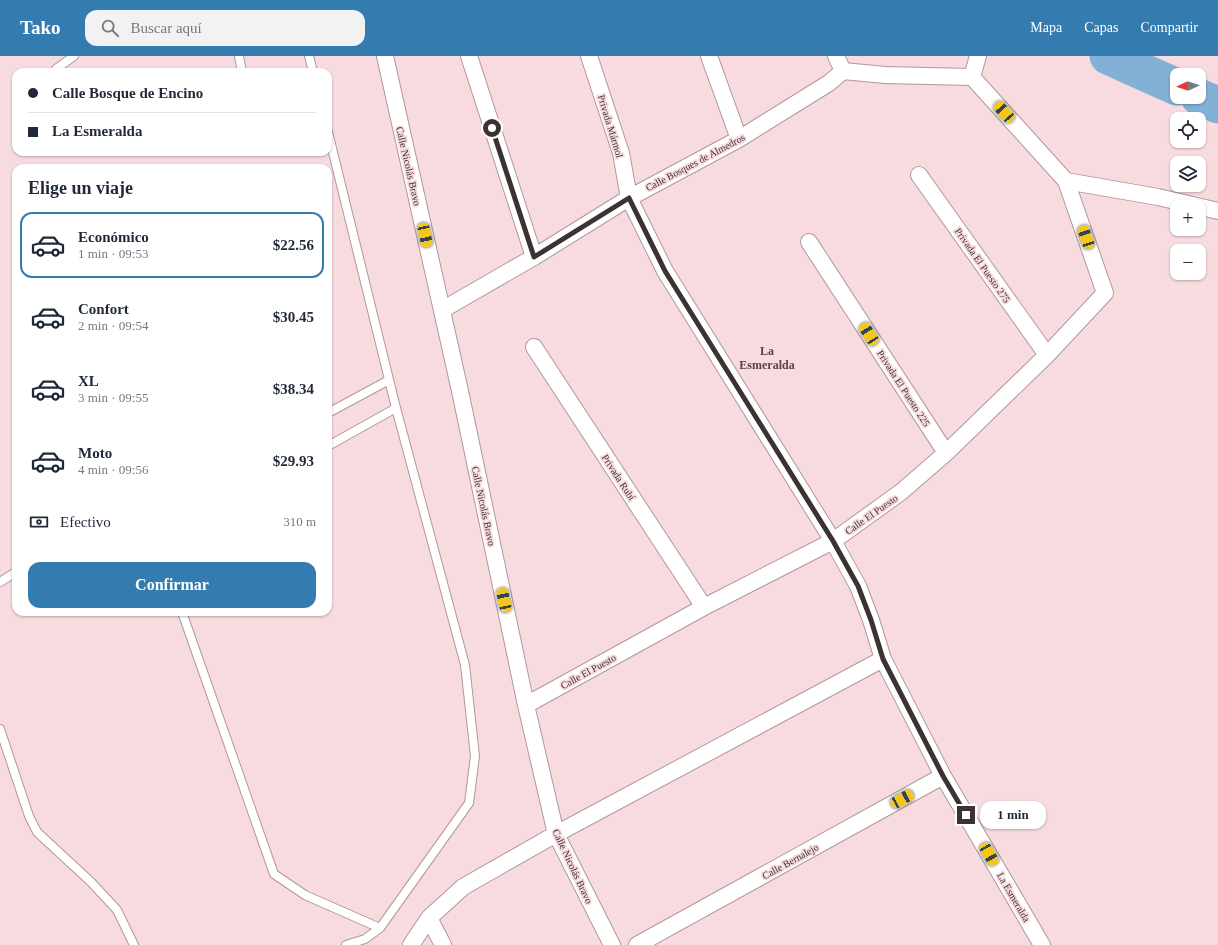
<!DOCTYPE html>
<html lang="es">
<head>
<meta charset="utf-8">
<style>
  :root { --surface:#fff; --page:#f2f2f3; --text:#1f2937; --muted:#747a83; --line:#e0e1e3; --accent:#347bb0 }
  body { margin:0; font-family:Georgia,serif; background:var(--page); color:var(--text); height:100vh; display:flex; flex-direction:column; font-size:15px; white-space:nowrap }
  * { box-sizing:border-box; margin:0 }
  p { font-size:13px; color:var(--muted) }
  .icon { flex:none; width:22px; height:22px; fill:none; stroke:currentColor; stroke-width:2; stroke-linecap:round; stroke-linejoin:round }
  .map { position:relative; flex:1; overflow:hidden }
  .sheet { position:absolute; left:12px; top:108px; width:320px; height:452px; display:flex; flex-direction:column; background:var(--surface); border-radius:12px; box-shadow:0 1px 3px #0004 }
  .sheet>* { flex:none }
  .banner { position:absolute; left:12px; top:12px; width:320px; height:88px; border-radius:12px; box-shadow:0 1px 3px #0004; display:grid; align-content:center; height:88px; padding:0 16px; background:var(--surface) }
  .needle { width:26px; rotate:266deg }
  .fabs { position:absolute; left:1170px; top:12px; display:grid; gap:8px }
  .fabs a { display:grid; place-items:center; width:36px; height:36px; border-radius:8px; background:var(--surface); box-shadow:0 1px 3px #0004; font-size:20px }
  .end { position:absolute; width:18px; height:18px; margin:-9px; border:5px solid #3c3133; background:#fff; box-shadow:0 0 0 2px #fff }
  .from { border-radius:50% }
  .bubble { position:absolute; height:28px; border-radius:12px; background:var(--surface); box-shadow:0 1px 3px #0004; font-size:13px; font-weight:800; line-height:28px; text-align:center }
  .car { position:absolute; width:12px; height:24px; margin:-12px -6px; border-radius:5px; box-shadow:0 0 3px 1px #0007; background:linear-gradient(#f5c518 24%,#345 0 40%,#f5c518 0 76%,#345 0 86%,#f5c518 0) }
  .banner b { display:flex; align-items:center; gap:14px; height:38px; font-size:15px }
  .banner b+b { border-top:1px solid var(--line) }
  .banner i { width:10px; height:10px; background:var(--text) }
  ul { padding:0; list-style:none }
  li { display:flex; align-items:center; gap:12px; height:66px; margin:0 8px 6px; padding:0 8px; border:2px solid transparent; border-radius:12px }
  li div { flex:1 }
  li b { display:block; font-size:15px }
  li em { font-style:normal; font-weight:800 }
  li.on { border-color:var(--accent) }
  li>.icon { width:36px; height:36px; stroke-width:1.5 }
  h2 { padding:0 16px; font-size:18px; line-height:48px }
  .pay { display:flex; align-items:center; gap:10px; height:44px; padding:0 16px; font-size:15px }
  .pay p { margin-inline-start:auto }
  .cta { display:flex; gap:8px; margin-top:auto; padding:8px 16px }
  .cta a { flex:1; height:46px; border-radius:12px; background:var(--accent); color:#fff; font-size:16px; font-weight:800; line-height:46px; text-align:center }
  header { display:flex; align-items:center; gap:24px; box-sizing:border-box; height:56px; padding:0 20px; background:var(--accent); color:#fff }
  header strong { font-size:19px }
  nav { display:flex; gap:22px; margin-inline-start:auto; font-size:14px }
  .search { width:280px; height:36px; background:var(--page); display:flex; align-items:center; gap:10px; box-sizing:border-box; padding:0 14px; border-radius:12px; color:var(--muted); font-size:15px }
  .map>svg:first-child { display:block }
</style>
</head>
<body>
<header>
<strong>Tako</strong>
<div class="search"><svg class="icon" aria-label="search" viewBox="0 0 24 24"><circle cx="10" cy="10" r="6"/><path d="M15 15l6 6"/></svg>Buscar aquí</div>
<nav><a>Mapa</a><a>Capas</a><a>Compartir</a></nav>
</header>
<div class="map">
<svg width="1218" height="889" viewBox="0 0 1218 889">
  <rect width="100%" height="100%" fill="#f7dbdf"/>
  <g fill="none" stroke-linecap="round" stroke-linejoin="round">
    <path stroke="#83b0d5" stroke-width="37" d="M 1108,0 L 1177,31
      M 1199,41 L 1218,49"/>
    <defs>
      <path id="lane" d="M 239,0 L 242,16
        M 309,0 L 313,16
        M 56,13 L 74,0
        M 328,76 L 396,352 L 465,609 L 475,700 L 469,747 L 380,872 L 365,883 L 346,889
        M 328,357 L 389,324
        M 328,390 L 396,352
        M 0,526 L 16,516
        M 182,556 L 274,818 L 305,839 L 380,872
        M 0,673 L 29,760 L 37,776 L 91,826 L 117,854 L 134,889"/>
      <path id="street" d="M 385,0 L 460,335 L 526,649 L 556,778 L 612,889
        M 469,0 L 534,201
        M 589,0 L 621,97 L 629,142 L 665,215 L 833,485 L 858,530 L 871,564 L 883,603 L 943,720 L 1042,889
        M 709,0 L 739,83
        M 836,0 L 843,15
        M 972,21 L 978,0
        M 919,119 L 1047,299
        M 1066,125 L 1158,141 L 1218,155
        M 809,186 L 946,397
        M 442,254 L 534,201 L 629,142 L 739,83 L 829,27 L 843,15
        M 534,291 L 704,551
        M 526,649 L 704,551 L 833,485 L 901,436 L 946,397 L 1047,299 L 1105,237 L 1066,125 L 972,21 L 885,19 L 843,15
        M 429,862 L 443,889
        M 411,889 L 429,862 L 463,831 L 556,778 L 883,603
        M 637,889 L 943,720"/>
    </defs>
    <use href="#lane" stroke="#b1979b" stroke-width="10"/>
    <use href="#street" stroke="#b1979b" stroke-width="18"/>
    <use href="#lane" stroke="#fff" stroke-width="8"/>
    <use href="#street" stroke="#fff" stroke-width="16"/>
  </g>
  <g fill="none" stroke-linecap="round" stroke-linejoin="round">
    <path stroke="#3c3133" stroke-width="5" d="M 492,72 L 534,201 L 629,142 L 665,215 L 833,485 L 858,530 L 871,564 L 883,603 L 943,720 L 966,759"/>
  </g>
  <g text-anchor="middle" stroke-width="3.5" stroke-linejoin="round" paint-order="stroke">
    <g font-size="10" fill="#3c3133" stroke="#f7dbdf">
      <text transform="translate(611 70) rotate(73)" y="4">Privada Mármol</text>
      <text transform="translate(695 106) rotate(-28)" y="4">Calle Bosques de Almedros</text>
      <text transform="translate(409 110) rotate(77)" y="4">Calle Nicolás Bravo</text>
      <text transform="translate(983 209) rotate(55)" y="4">Privada El Puesto 275</text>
      <text transform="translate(904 332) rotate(57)" y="4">Privada El Puesto 225</text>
      <text transform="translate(619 421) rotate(57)" y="4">Privada Rubí</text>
      <text transform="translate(484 450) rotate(78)" y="4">Calle Nicolás Bravo</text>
      <text transform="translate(871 458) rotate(-35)" y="4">Calle El Puesto</text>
      <text transform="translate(588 615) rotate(-29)" y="4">Calle El Puesto</text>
      <text transform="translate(790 805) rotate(-29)" y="4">Calle Bernalejo</text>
      <text transform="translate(573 810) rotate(65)" y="4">Calle Nicolás Bravo</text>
      <text transform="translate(1014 841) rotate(60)" y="4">La Esmeralda</text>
    </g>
    <g font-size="12" font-weight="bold" fill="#584245" stroke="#f7dbdf">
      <text x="767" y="299">La<tspan x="767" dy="14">Esmeralda</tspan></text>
    </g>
  </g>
</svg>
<div class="fabs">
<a><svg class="needle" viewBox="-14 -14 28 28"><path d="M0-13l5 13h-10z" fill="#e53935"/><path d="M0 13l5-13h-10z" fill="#747a83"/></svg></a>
<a><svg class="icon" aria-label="locate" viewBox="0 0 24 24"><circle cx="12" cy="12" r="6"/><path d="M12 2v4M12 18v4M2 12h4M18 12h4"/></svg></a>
<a><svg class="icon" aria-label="layers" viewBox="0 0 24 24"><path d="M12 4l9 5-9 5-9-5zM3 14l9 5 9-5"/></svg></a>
<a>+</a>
<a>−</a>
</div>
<i class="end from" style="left:492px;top:72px"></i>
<i class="end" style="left:966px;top:759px"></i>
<div class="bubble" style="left:980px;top:745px;width:66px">1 min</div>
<i class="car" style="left:1004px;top:56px;rotate:318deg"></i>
<i class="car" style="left:425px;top:179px;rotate:168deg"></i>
<i class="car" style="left:1086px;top:181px;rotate:341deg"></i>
<i class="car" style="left:869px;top:278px;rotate:327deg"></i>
<i class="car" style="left:504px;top:544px;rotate:348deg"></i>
<i class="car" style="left:902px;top:743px;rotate:61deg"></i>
<i class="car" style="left:989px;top:798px;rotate:150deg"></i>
<div class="banner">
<b><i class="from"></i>Calle Bosque de Encino</b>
<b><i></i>La Esmeralda</b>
</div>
<section class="sheet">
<h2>Elige un viaje</h2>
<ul>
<li class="on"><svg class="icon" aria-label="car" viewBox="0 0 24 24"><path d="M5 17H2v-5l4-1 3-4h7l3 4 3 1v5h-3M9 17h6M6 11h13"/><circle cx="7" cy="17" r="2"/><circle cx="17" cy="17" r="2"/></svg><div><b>Económico</b><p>1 min · 09:53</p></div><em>$22.56</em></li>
<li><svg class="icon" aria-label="car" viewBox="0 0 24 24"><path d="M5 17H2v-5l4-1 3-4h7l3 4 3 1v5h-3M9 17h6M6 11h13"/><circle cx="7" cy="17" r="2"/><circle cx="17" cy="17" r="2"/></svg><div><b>Confort</b><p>2 min · 09:54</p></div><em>$30.45</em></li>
<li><svg class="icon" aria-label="car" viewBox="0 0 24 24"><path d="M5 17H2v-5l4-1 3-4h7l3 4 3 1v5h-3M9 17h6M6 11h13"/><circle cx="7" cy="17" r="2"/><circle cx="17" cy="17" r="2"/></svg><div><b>XL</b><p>3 min · 09:55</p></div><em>$38.34</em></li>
<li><svg class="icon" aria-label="car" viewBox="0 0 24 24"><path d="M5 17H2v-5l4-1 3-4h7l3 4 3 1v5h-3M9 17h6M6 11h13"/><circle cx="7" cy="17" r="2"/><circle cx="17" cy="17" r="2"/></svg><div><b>Moto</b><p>4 min · 09:56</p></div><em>$29.93</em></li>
</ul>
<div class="pay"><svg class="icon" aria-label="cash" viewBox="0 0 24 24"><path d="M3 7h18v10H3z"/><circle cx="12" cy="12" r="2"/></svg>Efectivo<p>310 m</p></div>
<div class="cta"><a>Confirmar</a></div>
</section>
</div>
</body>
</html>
